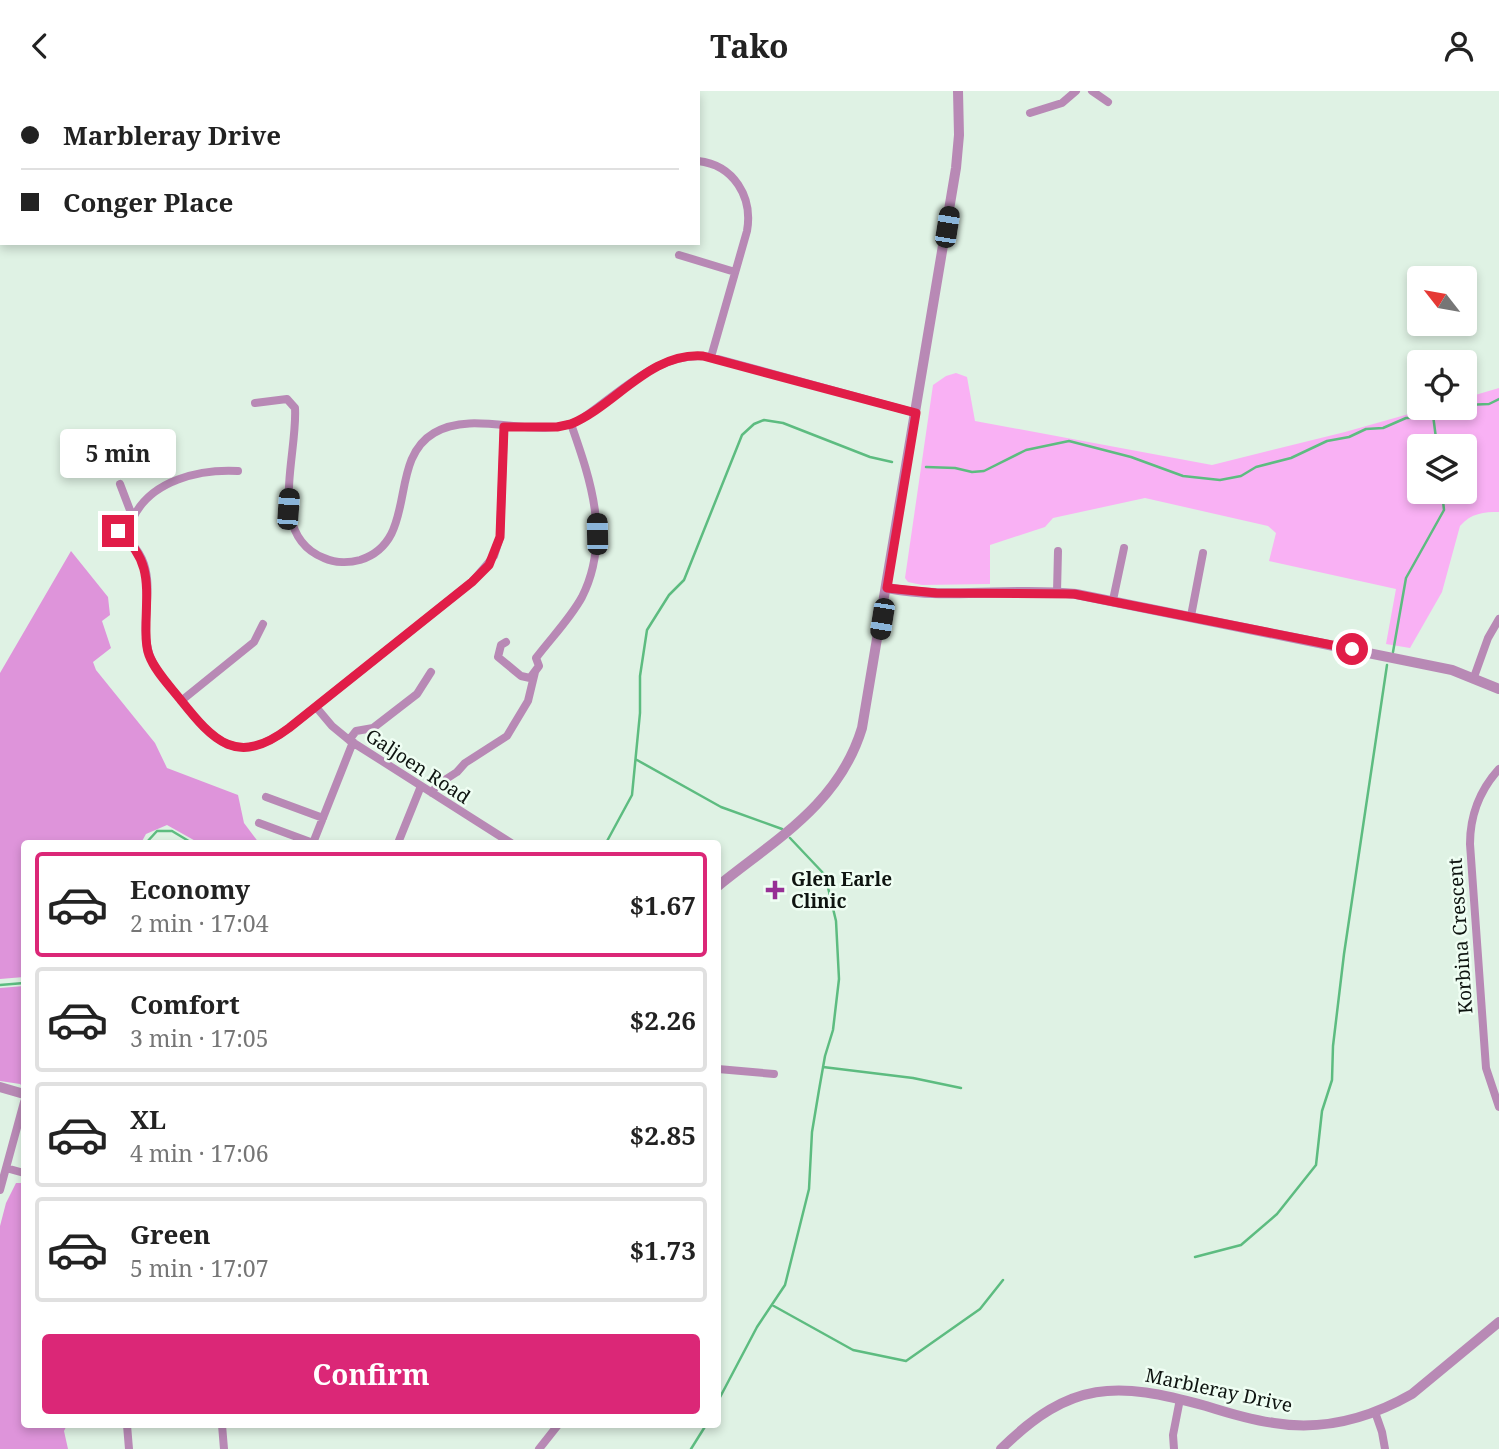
<!DOCTYPE html>
<html lang="en">
<head>
<meta charset="utf-8">
<style>
  :root { --surface:#fff; --page:#f6f6f6; --text:#222; --muted:#767676; --line:#e0e0e0; --accent:#db2777 }
  body { margin:0; font-family:"Noto Serif",serif; background:var(--page); color:var(--text); height:100vh; display:flex; flex-direction:column; font-size:26px; white-space:nowrap }
  * { box-sizing:border-box; margin:0 }
  p { font-size:23px; color:var(--muted) }
  .icon { flex:none; width:38px; height:38px; fill:none; stroke:currentColor; stroke-width:2; stroke-linecap:round; stroke-linejoin:round }
  .map { position:relative; flex:1; overflow:hidden }
  .side { position:absolute; left:21px; top:749px; width:700px; height:588px; display:flex; flex-direction:column; background:var(--surface); border-radius:7px; box-shadow:0 4px 10px #0003 }
  .side>* { flex:none }
  .hud { position:absolute; left:0px; top:0px; width:700px; height:154px; box-shadow:0 4px 10px #0003; display:grid; align-content:center; height:154px; padding:0 21px; background:var(--surface) }
  .needle { width:46px; rotate:301deg }
  .fabs { position:absolute; left:1407px; top:175px; display:grid; gap:14px }
  .fabs a { display:grid; place-items:center; width:70px; height:70px; border-radius:7px; background:var(--surface); box-shadow:0 4px 10px #0003; font-size:35px }
  .end { position:absolute; width:32px; height:32px; margin:-16px; border:9px solid #e11d48; background:#fff; box-shadow:0 0 0 4px #fff }
  .from { border-radius:50% }
  .bubble { position:absolute; height:49px; border-radius:7px; background:var(--surface); box-shadow:0 4px 10px #0003; font-size:23px; font-weight:700; line-height:49px; text-align:center }
  .car { position:absolute; width:21px; height:42px; margin:-21px -10px; border-radius:9px; box-shadow:0 0 5px 2px #0007; background:linear-gradient(#222 24%,#8ab4d8 0 40%,#222 0 76%,#8ab4d8 0 86%,#222 0) }
  .hud b { display:flex; align-items:center; gap:24px; height:66px; font-size:26px }
  .hud b+b { border-top:2px solid var(--line) }
  .hud i { width:18px; height:18px; background:var(--text) }
  ul { padding:12px 0 0; list-style:none }
  li { display:flex; align-items:center; gap:21px; height:105px; margin:0 14px 10px; padding:0 7px; border:4px solid var(--line); border-radius:7px }
  li div { flex:1 }
  li b { display:block; font-size:26px }
  li em { font-style:normal; font-weight:700 }
  li.current { border-color:var(--accent) }
  li>.icon { width:63px; height:63px; stroke-width:1.5 }
  .cta { display:flex; gap:14px; margin-top:auto; padding:14px 21px }
  .cta a { flex:1; height:80px; border-radius:7px; background:var(--accent); color:#fff; font-size:28px; font-weight:700; line-height:80px; text-align:center }
  header { display:flex; justify-content:space-between; align-items:center; height:91px; padding:0 21px; background:var(--surface); font-size:32px; font-weight:700 }
  .map>svg:first-child { display:block }
</style>
</head>
<body>
<header><svg class="icon" aria-label="back" viewBox="0 0 24 24"><path d="M15 5l-7 7 7 7"/></svg>Tako<svg class="icon" aria-label="person" viewBox="0 0 24 24"><circle cx="12" cy="8" r="4"/><path d="M4 21q1-7 8-7t8 7"/></svg></header>
<div class="map">
<svg width="1499" height="1358" viewBox="0 0 1499 1358">
  <rect width="100%" height="100%" fill="#dff2e4"/>
  <path fill="#f9b1f4" fill-rule="evenodd" d="M 956,282 L 967,286 L 975,330 L 1212,374 L 1345,341 L 1430,317 L 1465,317 L 1465,307 L 1499,297 L 1499,421 C 1484,421 1471,422 1460,435 L 1442,501 L 1410,557 L 1386,553 L 1396,498 L 1269,470 L 1276,442 L 1268,435 L 1145,407 L 1053,427 L 1045,436 L 990,454 L 990,493 L 922,494 L 908,491 L 905,487 L 933,294 L 946,285 ZM 1419,355 L 1465,355 L 1465,401 L 1419,401 Z"/>
  <path fill="#de94da" d="M 71,460 L 108,506 L 110,524 L 102,530 L 111,557 L 93,571 L 96,579 L 155,652 L 167,677 L 238,704 L 244,732 L 259,752 L 199,752 L 167,734 L 146,743 L 141,752 L 24,752 L 24,886 L 0,888 L 0,582 Z
    M 24,895 L 24,997 L 20,993 L 0,990 L 0,897 Z
    M 16,1092 L 24,1092 L 24,1334 L 74,1334 L 66,1336 L 64,1340 L 68,1358 L 0,1358 L 0,1135 L 6,1112 Z"/>
  <g fill="none" stroke-linecap="round" stroke-linejoin="round">
    <path stroke="#5dbc80" stroke-width="2.5" d="M 1465,314 L 1489,313 L 1499,308
      M 1433,324 L 1437,355
      M 926,376 L 955,377 L 972,381 L 984,380 L 1026,359 L 1069,350 L 1131,366 L 1183,385 L 1220,389 L 1241,385 L 1256,376 L 1291,367 L 1327,350 L 1349,346 L 1366,338 L 1383,337 L 1406,327 L 1428,326 L 1454,317
      M 1393,561 L 1406,487 L 1444,419 L 1442,401
      M 637,669 L 721,716 L 782,738
      M 146,752 L 157,740 L 172,740 L 192,752
      M 606,752 L 632,704 L 640,622 L 640,585 L 647,539 L 669,504 L 684,489 L 742,344 L 754,333 L 764,329 L 783,332 L 870,366 L 892,371
      M 0,894 L 24,892
      M 823,976 L 913,987 L 961,997
      M 1195,1166 L 1241,1154 L 1277,1123 L 1316,1074 L 1322,1020 L 1332,989 L 1333,955 L 1344,863 L 1387,574
      M 772,1214 L 853,1259 L 906,1270 L 980,1218 L 1003,1189
      M 718,1310 L 757,1236 L 785,1194 L 809,1098 L 812,1041 L 819,999 L 825,965 L 833,939 L 839,888 L 836,830 L 825,784 L 790,747
      M 691,1358 L 706,1334"/>
    <path stroke="#b889b5" stroke-width="8" d="M 1092,0 L 1108,11
      M 1030,22 L 1062,12 L 1076,0
      M 698,70 C 734,74 753,106 747,140 L 711,266
      M 679,164 L 735,181
      M 255,312 L 287,308 L 295,317 C 298,364 266,444 324,467 C 335,472 349,472 360,469 C 420,450 386,370 434,342 C 476,317 536,351 580,329 C 620,302 660,258 711,266 L 916,322
      M 120,393 L 133,427 L 133,454
      M 133,427 C 151,389 200,378 238,380
      M 109,432 C 123,444 138,455 144,473 C 153,500 141,531 148,558 C 152,577 168,593 180,608 C 214,651 237,676 289,637 L 472,491 L 494,465 L 500,446 L 504,336
      M 1057,501 L 1058,460
      M 1113,509 L 1124,457
      M 1191,525 L 1203,462
      M 506,551 L 501,554 L 498,566 L 521,585 L 530,587 L 539,575 L 536,567 C 551,547 570,528 582,506 C 611,448 591,390 571,333
      M 1474,586 L 1488,547 L 1499,528
      M 181,610 L 254,551 L 263,533
      M 316,616 L 332,635 L 349,649 L 511,752
      M 349,649 L 356,640 L 373,637 L 417,603 L 431,581
      M 1499,678 C 1480,699 1470,725 1470,753 L 1486,977 L 1499,1016
      M 432,702 L 437,694 L 457,681 L 465,672 L 507,645 L 528,610 L 535,581
      M 266,706 L 323,727
      M 259,732 L 313,752
      M 313,752 L 353,651
      M 398,752 L 421,695
      M 718,978 L 774,983
      M 6,1077 L 24,1082
      M 0,1099 L 24,1011
      M 1375,1321 L 1382,1341 L 1385,1358
      M 127,1334 L 129,1358
      M 222,1334 L 224,1358
      M 539,1358 L 558,1334
      M 1174,1358 L 1173,1344 L 1180,1308"/>
    <path stroke="#b889b5" stroke-width="10" d="M 887,497 C 949,509 1013,496 1076,503 L 1452,579 L 1499,598
      M 718,795 C 776,748 839,713 862,637 L 956,77 L 959,44 L 958,0
      M 0,996 L 24,1003
      M 1001,1358 C 1071,1289 1116,1290 1206,1315 C 1228,1322 1251,1329 1274,1332 C 1322,1340 1370,1327 1412,1303 L 1499,1231"/>
  </g>
  <g fill="none" stroke-linecap="round" stroke-linejoin="round">
    <path stroke="#e11d48" stroke-width="9" d="M 118,440 C 151,468 147,492 146,532 C 146,543 145,554 149,564 C 155,580 169,594 180,608 C 214,651 237,676 289,637 L 472,491 L 489,474 L 500,446 L 504,336 L 557,336 L 571,333 C 616,314 650,261 703,265 L 916,322 L 887,497 L 936,502 L 1074,503 L 1352,558"/>
  </g>
  <path fill="#973095" stroke="#effef3" stroke-width="2.5" d="M771.5 788.5h7v7h7v7h-7v7h-7v-7h-7v-7h7z"/>
  <g text-anchor="middle" stroke-width="5" stroke-linejoin="round" paint-order="stroke">
    <g font-size="19" fill="#0e1410" stroke="#effef3">
      <text transform="translate(418 675) rotate(33)" y="7">Galjoen Road</text>
      <text transform="translate(1460 845) rotate(-94)" y="7">Korbina Crescent</text>
      <text transform="translate(1219 1299) rotate(12)" y="7">Marbleray Drive</text>
    </g>
    <g font-size="19" font-weight="bold" fill="#0e1410" stroke="#effef3" text-anchor="start">
      <text x="791" y="795">Glen Earle<tspan x="791" dy="22">Clinic</tspan></text>
    </g>
  </g>
</svg>
<div class="fabs">
<a><svg class="needle" viewBox="-14 -14 28 28"><path d="M0-13l5 13h-10z" fill="#e53935"/><path d="M0 13l5-13h-10z" fill="#767676"/></svg></a>
<a><svg class="icon" aria-label="locate" viewBox="0 0 24 24"><circle cx="12" cy="12" r="6"/><path d="M12 2v4M12 18v4M2 12h4M18 12h4"/></svg></a>
<a><svg class="icon" aria-label="layers" viewBox="0 0 24 24"><path d="M12 4l9 5-9 5-9-5zM3 14l9 5 9-5"/></svg></a>
</div>
<i class="end from" style="left:1352px;top:558px"></i>
<i class="end" style="left:118px;top:440px"></i>
<div class="bubble" style="left:60px;top:338px;width:116px">5 min</div>
<i class="car" style="left:947px;top:136px;rotate:9deg"></i>
<i class="car" style="left:288px;top:418px;rotate:4deg"></i>
<i class="car" style="left:597px;top:443px;rotate:359deg"></i>
<i class="car" style="left:882px;top:528px;rotate:189deg"></i>
<div class="hud">
<b><i class="from"></i>Marbleray Drive</b>
<b><i></i>Conger Place</b>
</div>
<section class="side">
<ul>
<li class="current"><svg class="icon" aria-label="car" viewBox="0 0 24 24"><path d="M5 17H2v-5l4-1 3-4h7l3 4 3 1v5h-3M9 17h6M6 11h13"/><circle cx="7" cy="17" r="2"/><circle cx="17" cy="17" r="2"/></svg><div><b>Economy</b><p>2 min · 17:04</p></div><em>$1.67</em></li>
<li><svg class="icon" aria-label="car" viewBox="0 0 24 24"><path d="M5 17H2v-5l4-1 3-4h7l3 4 3 1v5h-3M9 17h6M6 11h13"/><circle cx="7" cy="17" r="2"/><circle cx="17" cy="17" r="2"/></svg><div><b>Comfort</b><p>3 min · 17:05</p></div><em>$2.26</em></li>
<li><svg class="icon" aria-label="car" viewBox="0 0 24 24"><path d="M5 17H2v-5l4-1 3-4h7l3 4 3 1v5h-3M9 17h6M6 11h13"/><circle cx="7" cy="17" r="2"/><circle cx="17" cy="17" r="2"/></svg><div><b>XL</b><p>4 min · 17:06</p></div><em>$2.85</em></li>
<li><svg class="icon" aria-label="car" viewBox="0 0 24 24"><path d="M5 17H2v-5l4-1 3-4h7l3 4 3 1v5h-3M9 17h6M6 11h13"/><circle cx="7" cy="17" r="2"/><circle cx="17" cy="17" r="2"/></svg><div><b>Green</b><p>5 min · 17:07</p></div><em>$1.73</em></li>
</ul>
<div class="cta"><a>Confirm</a></div>
</section>
</div>
</body>
</html>
